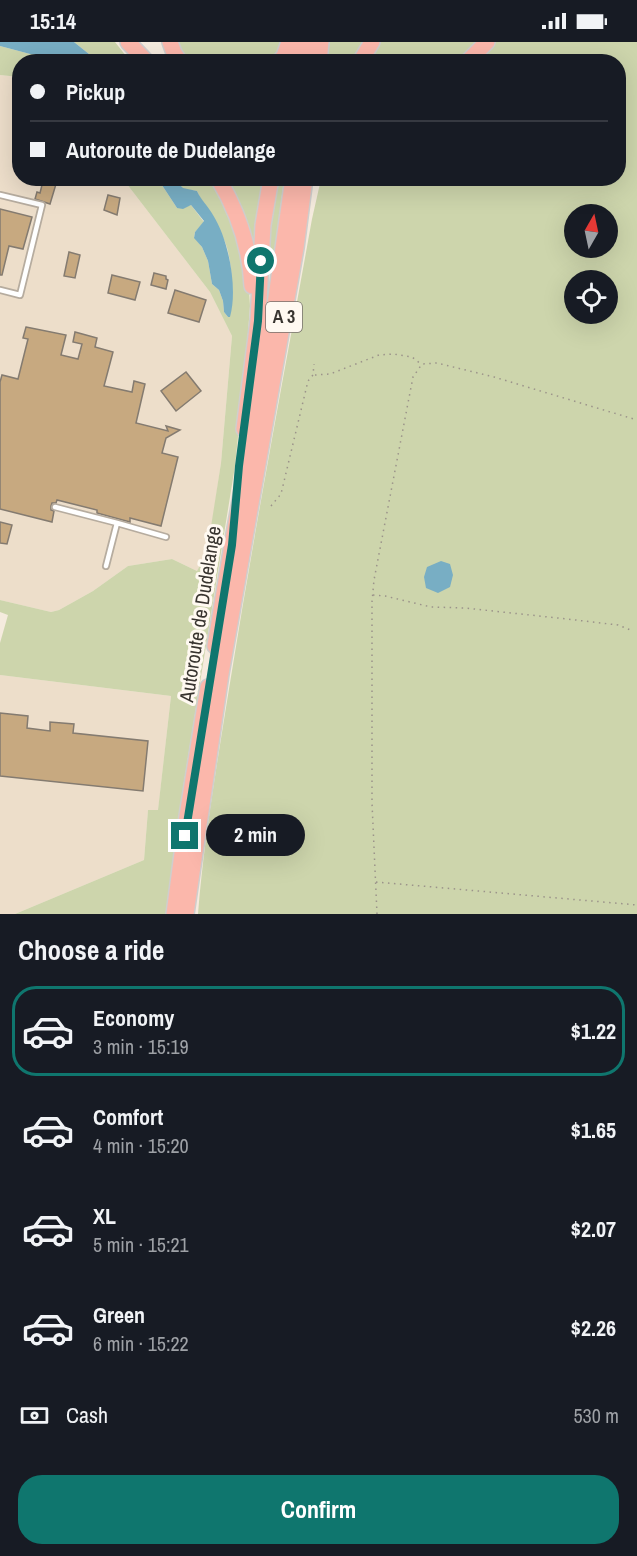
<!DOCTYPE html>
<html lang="en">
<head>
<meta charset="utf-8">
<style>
  :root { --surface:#171b24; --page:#242831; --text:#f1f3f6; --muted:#9ea1a6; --line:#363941; --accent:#0f766e }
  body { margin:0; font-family:"Archivo Narrow",sans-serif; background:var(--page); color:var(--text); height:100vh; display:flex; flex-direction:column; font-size:22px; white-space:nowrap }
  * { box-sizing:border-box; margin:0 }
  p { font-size:20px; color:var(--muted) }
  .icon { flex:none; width:33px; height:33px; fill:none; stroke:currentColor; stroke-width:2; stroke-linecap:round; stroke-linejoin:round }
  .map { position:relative; height:872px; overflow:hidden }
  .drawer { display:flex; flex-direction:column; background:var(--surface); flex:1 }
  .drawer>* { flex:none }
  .hud { position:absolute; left:12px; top:12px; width:614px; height:132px; border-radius:24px; box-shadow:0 6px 24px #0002; display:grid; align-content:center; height:132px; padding:0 18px; background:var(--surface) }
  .needle { width:39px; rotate:9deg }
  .controls { position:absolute; left:564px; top:162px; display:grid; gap:12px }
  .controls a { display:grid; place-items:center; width:54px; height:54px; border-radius:50%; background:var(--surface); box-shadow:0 6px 24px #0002; font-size:30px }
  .end { position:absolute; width:27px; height:27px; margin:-14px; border:8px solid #0f766e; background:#fff; box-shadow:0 0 0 3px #fff }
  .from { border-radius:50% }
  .bubble { position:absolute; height:42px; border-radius:21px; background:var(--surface); box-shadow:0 6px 24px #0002; font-size:20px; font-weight:700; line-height:42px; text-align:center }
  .hud b { display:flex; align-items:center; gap:21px; height:57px; font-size:22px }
  .hud b+b { border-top:2px solid var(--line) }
  .hud i { width:15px; height:15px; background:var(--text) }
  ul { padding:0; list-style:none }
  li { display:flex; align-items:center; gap:18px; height:90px; margin:0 12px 9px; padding:0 6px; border:3px solid transparent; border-radius:24px }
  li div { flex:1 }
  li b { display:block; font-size:22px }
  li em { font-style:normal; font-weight:700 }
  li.selected { border-color:var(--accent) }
  li>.icon { width:54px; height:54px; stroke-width:1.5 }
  h2 { padding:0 18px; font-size:27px; line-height:72px }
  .pay { display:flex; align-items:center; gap:15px; height:66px; padding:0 18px; font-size:22px }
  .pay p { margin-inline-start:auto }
  .action { display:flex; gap:12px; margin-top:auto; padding:12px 18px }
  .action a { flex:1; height:69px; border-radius:24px; background:var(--accent); color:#fff; font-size:24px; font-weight:700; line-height:69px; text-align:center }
  .status { display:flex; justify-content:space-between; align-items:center; height:42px; padding:0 30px; background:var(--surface); direction:ltr }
  .status svg { height:16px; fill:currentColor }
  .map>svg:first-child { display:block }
</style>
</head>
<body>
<div class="status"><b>15:14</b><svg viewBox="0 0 49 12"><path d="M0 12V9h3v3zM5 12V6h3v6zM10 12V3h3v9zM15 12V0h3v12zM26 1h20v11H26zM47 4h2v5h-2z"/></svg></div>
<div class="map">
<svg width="637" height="872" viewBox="0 0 637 872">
  <rect width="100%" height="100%" fill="#f5ebde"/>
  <path fill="#eddeca" d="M 0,33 L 19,35 L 20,136 L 123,137 L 210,250 L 232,294 L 221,421 L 208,510 L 197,529 L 172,517 L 128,524 L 93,549 L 59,568 L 51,570 L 0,558 Z
    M 0,633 L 171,654 L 158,769 L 148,768 L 144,818 L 15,872 L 0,872 Z"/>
  <path fill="#cdd5ac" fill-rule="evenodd" d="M 74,0 L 115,0 L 130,19 L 20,20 L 19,35 L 0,33 L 0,4 L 30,12 L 89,12 Z
    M 176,0 L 287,0 L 273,20 L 190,19 L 184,15 Z
    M 329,0 L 369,0 L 356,19 L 327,20 Z
    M 377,0 L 479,0 L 459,19 L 364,20 Z
    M 494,0 L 637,0 L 637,872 L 198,872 C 204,796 217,722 229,647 C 254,490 284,333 312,177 L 321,137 L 618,136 L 618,20 L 476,19 ZM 574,172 L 608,172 L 608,206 L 574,206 ZM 574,238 L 608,238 L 608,272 L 574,272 Z
    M 123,137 L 158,137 L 177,166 L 191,163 L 204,180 L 195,190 L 194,195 L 202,205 L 208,219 L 212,242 L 219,248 L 223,259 L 224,270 L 228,275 L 229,275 C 235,258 232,217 225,200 C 217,182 205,167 197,149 L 183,147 L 181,144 L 182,137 L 210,137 L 222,154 L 241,199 L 248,232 L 250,264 L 246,317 L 235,424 L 184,740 L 166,872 L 15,872 L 144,818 L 148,768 L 158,768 L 171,654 L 0,633 L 0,601 L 8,573 L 0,570 L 0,558 L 51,570 L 59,568 L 93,549 L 128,524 L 172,517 L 197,529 L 207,510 L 221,421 L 232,294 L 210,250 Z
    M 224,137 L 268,137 L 257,218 Z
    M 276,137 L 284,137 L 274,215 L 266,233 L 268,183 Z"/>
  <path fill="#78aec4" d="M 0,0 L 74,0 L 89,12 L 87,17 L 30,12 L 0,4 Z
    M 158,137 L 182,137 L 181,144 L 183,146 L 197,149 C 201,158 208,164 213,173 C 229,198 238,247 230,275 L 228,275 L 224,270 L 223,259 L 219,248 L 212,242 L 208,219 L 202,205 L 194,196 L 195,190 L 204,179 L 191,163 L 183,167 L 177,166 Z
    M 441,519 L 450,522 L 453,533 L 450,545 L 438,551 L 426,546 L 424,535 L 427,525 Z"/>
  <path fill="#c7a980" stroke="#847b70" stroke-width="1.5" d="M 43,139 L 56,142 L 50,162 L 35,157 L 37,150 L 40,151 Z
    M 108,153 L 120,156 L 117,173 L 104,168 Z
    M 0,167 L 32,175 L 23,207 L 9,204 L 2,233 L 0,233 Z
    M 69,210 L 80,213 L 75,236 L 64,234 Z
    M 154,231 L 166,234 L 166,237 L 168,238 L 166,247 L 151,243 Z
    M 112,233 L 140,240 L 135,258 L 108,251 Z
    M 175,248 L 206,258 L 199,280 L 168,271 Z
    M 26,285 L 66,293 L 61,313 L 78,317 L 82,302 L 73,300 L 75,290 L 97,296 L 95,305 L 113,310 L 104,344 L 132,350 L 134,339 L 145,342 L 136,381 L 168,389 L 166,384 L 180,388 L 166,396 L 162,411 L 178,415 L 161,484 L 130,476 L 130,480 L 97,471 L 97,468 L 57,458 L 56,461 L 52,461 L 51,464 L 51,468 L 54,469 L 52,480 L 0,467 L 0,340 L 2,333 L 18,337 L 28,297 L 23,296 Z
    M 186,330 L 201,349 L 176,369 L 161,349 Z
    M 0,480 L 12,483 L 7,502 L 0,501 Z
    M 0,671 L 28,674 L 27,686 L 50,689 L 50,680 L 74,682 L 73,691 L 148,699 L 143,749 L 0,734 Z"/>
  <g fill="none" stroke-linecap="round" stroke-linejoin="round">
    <defs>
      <path id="lane" d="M 0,153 L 42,163 L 20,253 L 0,248
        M 55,465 L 117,481
        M 106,524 L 117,481 L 166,495"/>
      <path id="highway" d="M 128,0 L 147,20
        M 170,0 L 174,11 L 180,20
        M 279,20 L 284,14 L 289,0
        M 296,20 L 297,0
        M 308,20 L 309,0
        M 319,20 L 321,0
        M 360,20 L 372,0
        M 467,20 L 487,0
        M 218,136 C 238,170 250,205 252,244
        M 244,387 L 258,279 L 263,183 L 271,136
        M 215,604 L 232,503 L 273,276 L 293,136
        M 174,872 L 187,774 L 208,645
        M 186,872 L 221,632 L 296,206 L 305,136"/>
    </defs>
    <use href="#lane" stroke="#b6ac9f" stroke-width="8"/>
    <use href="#highway" stroke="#cfcecd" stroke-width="18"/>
    <path stroke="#9b938a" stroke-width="1.5" stroke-dasharray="1.5 4.5" stroke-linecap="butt" d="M 315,333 L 330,332 L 379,313 L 393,312 L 412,315 L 421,322
      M 271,464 L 281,452 L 308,339 L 313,333 L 314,322
      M 373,553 L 385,554 L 431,565 L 465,566 L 567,577 L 618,583 L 633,589
      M 376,840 L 637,863
      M 377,872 L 372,761 L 372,560 L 374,538 L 413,335 L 422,322 L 437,321 L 494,335 L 637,378"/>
    <use href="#lane" stroke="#fff" stroke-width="4.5"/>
    <use href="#highway" stroke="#fbb7ab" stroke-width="15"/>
  </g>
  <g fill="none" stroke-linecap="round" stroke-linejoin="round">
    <path stroke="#0f766e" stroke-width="8" d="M 185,794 L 232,503 L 239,424 L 258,279 L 261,219"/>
  </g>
  <g text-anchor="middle" stroke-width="6" stroke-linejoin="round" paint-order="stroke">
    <rect fill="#fff9f1" stroke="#746f69" stroke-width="1.5" x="266" y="260" width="36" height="30" rx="4.5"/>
    <g font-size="18" font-weight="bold" fill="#38342f">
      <text x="284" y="281">A 3</text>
    </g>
    <g font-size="20" fill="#38342f" stroke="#fff9f1">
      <text transform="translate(200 572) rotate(-81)" y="7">Autoroute de Dudelange</text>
    </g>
  </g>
</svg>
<div class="controls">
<a><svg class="needle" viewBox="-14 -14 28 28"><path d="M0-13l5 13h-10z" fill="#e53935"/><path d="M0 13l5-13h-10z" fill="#9ea1a6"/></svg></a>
<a><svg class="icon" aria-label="locate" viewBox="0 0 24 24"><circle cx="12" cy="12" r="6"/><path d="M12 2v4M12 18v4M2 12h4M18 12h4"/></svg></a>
</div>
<i class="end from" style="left:261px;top:219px"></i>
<i class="end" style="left:185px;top:794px"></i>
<div class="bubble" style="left:206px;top:772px;width:99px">2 min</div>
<div class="hud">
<b><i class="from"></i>Pickup</b>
<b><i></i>Autoroute de Dudelange</b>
</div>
</div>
<section class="drawer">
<h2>Choose a ride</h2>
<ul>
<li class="selected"><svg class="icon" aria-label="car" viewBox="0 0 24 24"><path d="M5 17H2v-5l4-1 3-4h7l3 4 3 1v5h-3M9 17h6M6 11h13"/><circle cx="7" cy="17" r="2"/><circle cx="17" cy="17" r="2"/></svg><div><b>Economy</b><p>3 min · 15:19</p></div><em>$1.22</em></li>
<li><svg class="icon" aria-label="car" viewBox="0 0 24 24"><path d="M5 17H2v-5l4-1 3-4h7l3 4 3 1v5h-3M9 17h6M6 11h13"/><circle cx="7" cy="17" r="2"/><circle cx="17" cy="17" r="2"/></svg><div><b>Comfort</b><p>4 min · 15:20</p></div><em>$1.65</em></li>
<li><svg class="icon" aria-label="car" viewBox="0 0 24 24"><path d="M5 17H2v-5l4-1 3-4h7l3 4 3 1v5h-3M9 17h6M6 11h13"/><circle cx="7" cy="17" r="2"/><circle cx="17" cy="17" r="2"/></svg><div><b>XL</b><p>5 min · 15:21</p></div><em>$2.07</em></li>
<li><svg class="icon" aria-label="car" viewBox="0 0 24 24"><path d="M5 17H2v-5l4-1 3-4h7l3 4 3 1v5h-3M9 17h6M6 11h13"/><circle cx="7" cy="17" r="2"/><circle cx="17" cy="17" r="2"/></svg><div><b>Green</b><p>6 min · 15:22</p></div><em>$2.26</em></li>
</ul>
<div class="pay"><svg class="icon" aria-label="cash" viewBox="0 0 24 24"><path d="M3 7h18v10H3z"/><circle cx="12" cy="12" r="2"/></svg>Cash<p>530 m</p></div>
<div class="action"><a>Confirm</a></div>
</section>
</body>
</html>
